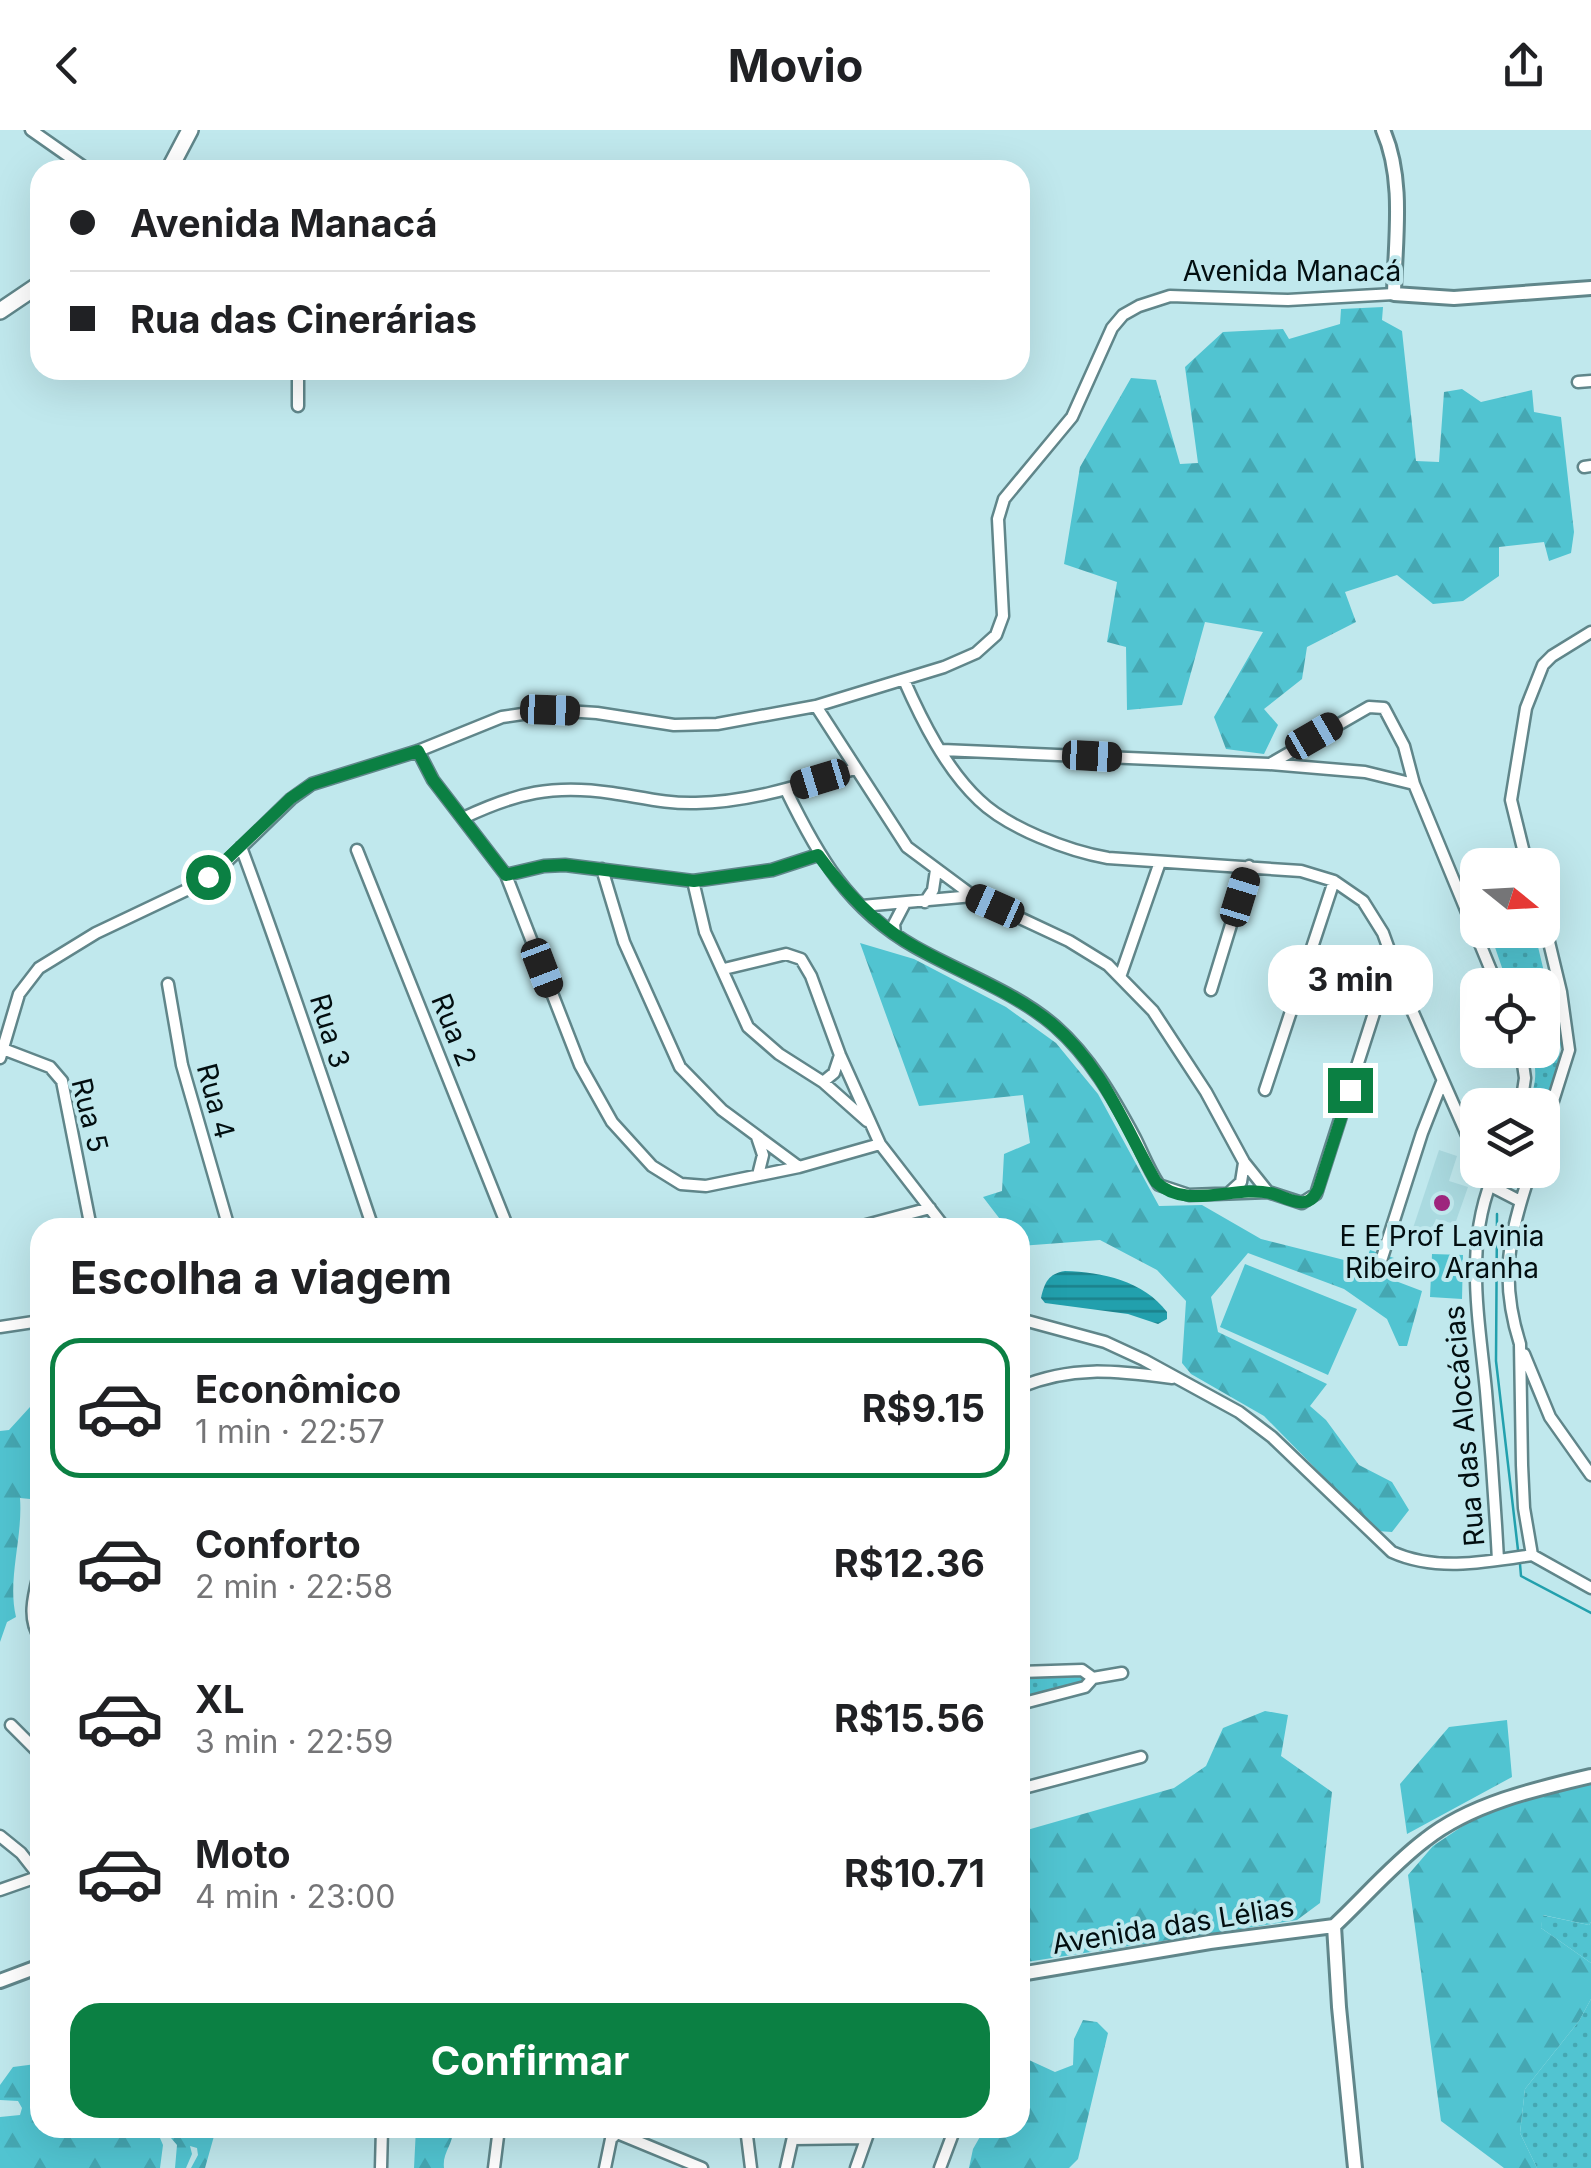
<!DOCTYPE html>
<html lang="pt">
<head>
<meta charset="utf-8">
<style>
  :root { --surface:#fff; --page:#f2f2f2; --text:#202124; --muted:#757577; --line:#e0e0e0; --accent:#0b8043 }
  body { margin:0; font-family:Inter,sans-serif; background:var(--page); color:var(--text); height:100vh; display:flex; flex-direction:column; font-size:38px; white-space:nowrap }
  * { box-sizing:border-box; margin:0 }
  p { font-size:32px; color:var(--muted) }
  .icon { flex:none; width:55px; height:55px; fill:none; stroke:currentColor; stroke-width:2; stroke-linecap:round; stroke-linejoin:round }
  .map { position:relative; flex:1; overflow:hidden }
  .details { position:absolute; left:30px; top:1088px; width:1000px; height:920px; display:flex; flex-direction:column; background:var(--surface); border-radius:30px; box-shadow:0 10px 40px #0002 }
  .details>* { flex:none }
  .top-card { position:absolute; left:30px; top:30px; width:1000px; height:220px; border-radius:30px; box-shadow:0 10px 40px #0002; display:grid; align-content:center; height:220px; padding:0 40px; background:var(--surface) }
  .needle { width:65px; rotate:108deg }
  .tools { position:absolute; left:1460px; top:718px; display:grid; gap:20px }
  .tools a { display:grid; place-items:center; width:100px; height:100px; border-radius:20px; background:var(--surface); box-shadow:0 10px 40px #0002; font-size:50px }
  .end { position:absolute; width:45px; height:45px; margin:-22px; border:12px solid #0b8043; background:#fff; box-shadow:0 0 0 5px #fff }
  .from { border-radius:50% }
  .bubble { position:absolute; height:70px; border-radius:30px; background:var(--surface); box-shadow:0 10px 40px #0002; font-size:32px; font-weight:700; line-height:70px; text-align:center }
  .car { position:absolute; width:30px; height:60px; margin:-30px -15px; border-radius:12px; box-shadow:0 0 8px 2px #0007; background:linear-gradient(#222 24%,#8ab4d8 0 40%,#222 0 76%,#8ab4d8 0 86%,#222 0) }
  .top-card b { display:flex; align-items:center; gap:35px; height:95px; font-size:38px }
  .top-card b+b { border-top:2px solid var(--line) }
  .top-card i { width:25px; height:25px; background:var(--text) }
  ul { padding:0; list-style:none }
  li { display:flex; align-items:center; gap:30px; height:140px; margin:0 20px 15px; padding:0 20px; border:5px solid transparent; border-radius:30px }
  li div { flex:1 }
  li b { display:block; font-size:38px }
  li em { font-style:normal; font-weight:700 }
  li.selected { border-color:var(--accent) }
  li>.icon { width:90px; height:90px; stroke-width:1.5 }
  h2 { padding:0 40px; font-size:45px; line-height:120px }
  .action { display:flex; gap:20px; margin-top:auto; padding:20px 40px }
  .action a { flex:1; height:115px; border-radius:30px; background:var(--accent); color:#fff; font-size:40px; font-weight:700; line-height:115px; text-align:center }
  header { display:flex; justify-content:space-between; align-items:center; height:130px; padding:0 40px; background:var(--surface); font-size:45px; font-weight:700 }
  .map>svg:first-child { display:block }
</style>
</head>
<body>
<header><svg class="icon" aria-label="back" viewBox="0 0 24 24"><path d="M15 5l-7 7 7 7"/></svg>Movio<svg class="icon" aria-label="share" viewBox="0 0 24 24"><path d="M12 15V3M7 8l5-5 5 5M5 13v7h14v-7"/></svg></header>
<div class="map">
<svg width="1591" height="2038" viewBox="0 0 1591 2038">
  <defs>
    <pattern id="grass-dots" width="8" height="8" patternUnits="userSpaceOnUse" patternTransform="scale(2.5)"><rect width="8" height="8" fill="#51c4d1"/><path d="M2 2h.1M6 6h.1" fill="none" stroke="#45a7b2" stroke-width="1.8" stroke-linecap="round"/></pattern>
    <pattern id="forest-firs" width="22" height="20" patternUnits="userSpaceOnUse" patternTransform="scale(2.5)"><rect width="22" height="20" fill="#51c4d1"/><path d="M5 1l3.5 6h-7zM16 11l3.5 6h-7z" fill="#45a7b2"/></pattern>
    <pattern id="water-rules" width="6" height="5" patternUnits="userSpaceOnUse" patternTransform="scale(2.5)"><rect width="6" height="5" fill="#22a0ad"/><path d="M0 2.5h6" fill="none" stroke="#1b818b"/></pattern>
  </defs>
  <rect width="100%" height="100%" fill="#c0e8ed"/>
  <path fill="#aadae0" d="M 1439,1020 L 1457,1026 L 1449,1051 L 1468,1057 L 1455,1094 L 1436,1089 L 1425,1115 L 1409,1110 Z"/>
  <path fill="url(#grass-dots)" d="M 1489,800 L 1534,800 L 1561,913 L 1558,937 L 1543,981 L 1542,975 L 1528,975 C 1536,955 1538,940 1531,920 L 1542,920 L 1542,855 L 1508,855 Z
    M 1074,1546 L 1085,1547 L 1087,1553 L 1027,1568 L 1025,1566 L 1025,1549 Z
    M 1542,1785 L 1589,1795 L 1591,1792 L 1591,1833 L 1541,1798 Z
    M 1591,1869 L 1591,2038 L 1537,2038 L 1520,2003 L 1525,1959 L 1579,1891 Z"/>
  <path fill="url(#forest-firs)" d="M 1383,177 L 1382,190 L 1402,201 L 1416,331 L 1439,332 L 1444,262 L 1462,259 L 1481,272 L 1532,260 L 1534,282 L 1561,287 L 1574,402 L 1571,423 L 1549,431 L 1544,412 L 1499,417 L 1499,446 L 1463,471 L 1433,474 L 1397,445 L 1345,462 L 1356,492 L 1307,517 L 1302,549 L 1264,579 L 1278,595 L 1264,624 L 1226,619 L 1214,587 L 1263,502 L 1205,492 L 1182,575 L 1127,580 L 1126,517 L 1107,512 L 1117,452 L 1064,434 L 1080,337 L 1131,248 L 1156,250 L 1180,334 L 1198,333 L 1185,237 L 1223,202 L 1283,199 L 1289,209 L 1340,194 L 1341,179 Z
    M 860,813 L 914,829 L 1006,877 L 1056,913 L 1098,964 L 1159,1076 L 1202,1075 L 1261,1109 L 1364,1135 L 1370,1120 L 1394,1128 L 1393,1150 L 1422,1161 L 1407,1216 L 1399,1216 L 1387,1189 L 1344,1159 L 1248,1123 L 1211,1167 L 1218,1202 L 1327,1254 L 1310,1276 L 1326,1290 L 1359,1335 L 1392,1352 L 1409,1380 L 1392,1402 L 1377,1401 L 1264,1286 L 1191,1244 L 1182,1233 L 1186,1171 L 1157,1140 L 1100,1110 L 1020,1116 L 1020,1098 L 1006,1097 L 983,1067 L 1002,1061 L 1004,1024 L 1030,1013 L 1023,965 L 919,976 Z
    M 40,1266 L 40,1370 L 20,1368 C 23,1408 7,1449 16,1487 L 7,1492 L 0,1512 L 0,1301 L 9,1300 Z
    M 1265,1581 L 1288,1585 L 1281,1626 L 1332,1662 L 1320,1773 L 1297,1790 L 1020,1833 L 1020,1702 L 1174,1658 L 1206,1636 L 1223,1598 Z
    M 1507,1590 L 1512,1647 L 1407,1704 L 1400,1654 L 1449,1597 Z
    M 1591,1647 L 1591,1792 L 1589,1795 L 1543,1785 L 1541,1798 L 1591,1833 L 1591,1869 L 1579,1891 L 1525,1959 L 1520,2003 L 1537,2038 L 1504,2038 L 1441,1991 L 1408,1745 L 1433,1716 L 1494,1675 Z
    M 1083,1890 L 1097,1892 L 1108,1903 L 1078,2029 L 1069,2038 L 969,2038 L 973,2019 L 985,1998 L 1020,1998 L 1020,1942 L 1029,1930 L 1055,1942 L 1073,1935 L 1074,1909 Z
    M 36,1934 L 40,1939 L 40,1998 L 269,1998 L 232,2004 L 216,1999 L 205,2038 L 191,2038 L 198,2025 L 197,2018 L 190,2016 L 192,2024 L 186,2038 L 175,2038 L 177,2015 L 165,2001 L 160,2008 L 163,2015 L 160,2038 L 0,2038 L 0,1987 L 20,1985 L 22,1978 L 18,1971 L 0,1970 L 0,1955 L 13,1937 Z
    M 416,1998 L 453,1998 C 454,2014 442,2022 444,2038 L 414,2038 Z"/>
  <path fill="#51c4d1" d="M 1432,1124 L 1463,1125 L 1462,1169 L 1430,1167 Z
    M 1245,1134 L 1357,1179 L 1328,1245 L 1220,1197 Z"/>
  <path fill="url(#water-rules)" d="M 1065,1141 C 1102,1142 1144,1151 1167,1182 L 1167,1189 L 1158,1194 L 1128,1184 L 1045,1173 L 1041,1168 C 1045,1152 1048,1144 1065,1141 Z"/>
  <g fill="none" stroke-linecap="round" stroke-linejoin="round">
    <path stroke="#22a0ad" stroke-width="2.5" d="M 1497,1084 L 1496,1231 L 1518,1420
      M 1520,1434 L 1521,1446 L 1591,1483"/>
    <defs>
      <path id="minor" d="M 31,0 L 88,40
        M 298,240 L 298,276
        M 1578,252 L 1591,251
        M 1584,337 L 1591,336
        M 904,550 C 922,591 946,639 979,670 C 1008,698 1068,721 1108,728 L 1301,741 L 1334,751 L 1363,771 L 1383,803 L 1407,869 L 1478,1030
        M 816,576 L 907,717 L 973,766 L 1069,811 L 1108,835 L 1153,881 L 1206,962 L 1244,1032 L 1268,1062 L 1302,1073 L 1316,1064 L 1392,827
        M 942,620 L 1269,634 L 1365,642 L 1414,654
        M 418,621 L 433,650 L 506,745 L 580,935 L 612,992 L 652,1036 L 681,1054 L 706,1056 L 799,1037 L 880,1014
        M 1270,634 L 1369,577 L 1384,578 L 1404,616 L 1414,654 L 1497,855
        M 786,660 C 818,726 848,779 915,817 C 961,843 1014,861 1055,896 C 1090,927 1113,967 1135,1008 C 1143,1024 1149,1040 1159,1055 L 1189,1065 L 1268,1062
        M 463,688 C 516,663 553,654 612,663 C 640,667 667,674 696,673 C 750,672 802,655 854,639
        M 241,717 C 288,843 330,971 373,1098
        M 357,720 L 508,1098
        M 1527,735 L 1511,670 L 1526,578 L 1543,535 L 1552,526 L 1591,502
        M 602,739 L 624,812 L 680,937 L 722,980 L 799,1037
        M 506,745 L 544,736 L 565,735 L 693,751 L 772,740 L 818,725
        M 693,751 L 705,802 L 748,897 L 779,924 L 823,952 L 867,991
        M 925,772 L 933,760 L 936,740
        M 862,776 L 973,766
        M 1542,783 L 1561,862 L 1569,920 L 1542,1006
        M 895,804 L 894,794 L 905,773
        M 724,839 L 786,824 L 801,829 L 811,846 L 840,925 L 880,1014 L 945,1098
        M 1120,847 L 1160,732
        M 168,854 L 182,935 L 229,1098
        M 1211,860 L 1249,736
        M 3,919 L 50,937 L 62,951 L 91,1098
        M 1521,920 L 1525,948 L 1521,975
        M 0,928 L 19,864 L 39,838 L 96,803 L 197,755 L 220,738 L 291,669 L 312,654 L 418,621 L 502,587 L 550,580 L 597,583 L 674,595 L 717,594 L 816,576 L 944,537 L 976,523 L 996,505 L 1003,486 L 998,389 L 1004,369 L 1072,287 L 1112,198 L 1123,185 L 1139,176 L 1170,166 L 1288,170 L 1394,164
        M 823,952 L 834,943 L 840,925
        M 1265,960 L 1334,751
        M 757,1007 L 763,1025 L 758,1045
        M 1482,1040 L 1489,1055 L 1520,1071
        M 1496,1040 C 1463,1110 1479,1188 1486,1261 C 1491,1317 1495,1374 1498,1430
        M 1531,1040 C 1509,1104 1499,1148 1520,1214 L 1522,1335 L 1524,1378 L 1532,1425 L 1591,1458
        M 1229,1063 L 1241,1052 L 1244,1033
        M 855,1098 L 930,1078
        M 1380,1134 L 1422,1003 L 1442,952
        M 1020,1189 L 1105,1212 L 1144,1230 L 1239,1282 L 1272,1307 L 1392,1422 C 1436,1442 1487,1432 1532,1425
        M 0,1197 L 40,1191
        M 1524,1224 L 1550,1287 L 1591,1345
        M 1020,1257 C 1073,1235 1116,1241 1172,1248
        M 40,1440 C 35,1461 26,1488 40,1507
        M 1020,1542 L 1082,1540 L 1093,1548 L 1085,1557 L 1020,1574
        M 1093,1548 L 1122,1543
        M 11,1595 L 40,1624
        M 1020,1659 L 1141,1627
        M 0,1706 L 21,1723 L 39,1746
        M 0,1760 L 40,1746
        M 746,1998 L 751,2038
        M 793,2009 L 866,2008
        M 381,2038 L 382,1998
        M 494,2038 L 499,1998
        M 605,2038 L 611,2009 L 617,2003 L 702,2038
        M 786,2038 L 795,1998
        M 856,2038 L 870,1998
        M 940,2038 L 955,1998"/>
      <path id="tertiary" d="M 1383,0 C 1405,50 1395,111 1394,164 L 1454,168 L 1591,158
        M 1020,1844 L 1210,1812 L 1334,1796
        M 0,1851 L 40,1836
        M 1355,2038 L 1339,1877 L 1334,1796 C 1364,1768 1392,1735 1425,1710 C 1470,1674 1535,1659 1591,1646"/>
      <path id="primary" d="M 169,40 L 190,0
        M 0,181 L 40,154"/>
    </defs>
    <use href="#minor" stroke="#60868a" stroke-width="15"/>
    <use href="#tertiary" stroke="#60868a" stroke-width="18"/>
    <use href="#primary" stroke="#60868a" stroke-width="20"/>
    <use href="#minor" stroke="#fff" stroke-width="10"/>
    <use href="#tertiary" stroke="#fff" stroke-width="12"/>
    <use href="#primary" stroke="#fff" stroke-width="15"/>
  </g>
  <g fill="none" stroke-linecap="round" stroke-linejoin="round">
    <path stroke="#0b8043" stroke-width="12" d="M 208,747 L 291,668 L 312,654 L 418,621 L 433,650 L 506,745 L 544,736 L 565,735 L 694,751 L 772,740 L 818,725 C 842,758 870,789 905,811 C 952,840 1008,858 1051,893 C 1103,936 1124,996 1156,1052 C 1186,1081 1234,1055 1270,1063 C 1281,1065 1297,1076 1308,1071 C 1313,1069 1315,1065 1318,1060 L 1350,960"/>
  </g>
  <circle fill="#9f267e" stroke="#c0e8ed" stroke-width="4" cx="1442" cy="1073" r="10"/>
  <g text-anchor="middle" stroke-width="8" stroke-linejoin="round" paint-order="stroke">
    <g font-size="28" fill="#020e10" stroke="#c0e8ed">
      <text x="1292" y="151">Avenida Manacá</text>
      <text transform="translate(454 900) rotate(68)" y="10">Rua 2</text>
      <text transform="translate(330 901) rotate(73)" y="10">Rua 3</text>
      <text transform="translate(216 971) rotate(75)" y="10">Rua 4</text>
      <text transform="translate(90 985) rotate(76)" y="10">Rua 5</text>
      <text transform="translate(1464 1296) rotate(-95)" y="10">Rua das Alocácias</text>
      <text transform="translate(1173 1795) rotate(-9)" y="10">Avenida das Lélias</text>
    </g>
    <g font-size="28" fill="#020e10" stroke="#c0e8ed">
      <text x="1442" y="1116">E E Prof Lavinia<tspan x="1442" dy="32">Ribeiro Aranha</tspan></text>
    </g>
  </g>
</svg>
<div class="tools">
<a><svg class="needle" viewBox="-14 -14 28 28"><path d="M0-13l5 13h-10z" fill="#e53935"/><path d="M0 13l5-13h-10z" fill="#757577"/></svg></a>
<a><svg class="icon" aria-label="locate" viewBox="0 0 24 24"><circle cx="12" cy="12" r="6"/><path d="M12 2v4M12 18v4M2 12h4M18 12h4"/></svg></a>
<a><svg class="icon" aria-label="layers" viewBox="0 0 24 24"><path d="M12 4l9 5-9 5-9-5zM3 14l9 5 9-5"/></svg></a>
</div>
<i class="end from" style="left:208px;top:747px"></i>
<i class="end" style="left:1350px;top:960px"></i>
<div class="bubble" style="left:1268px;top:815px;width:165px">3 min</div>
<i class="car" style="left:550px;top:580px;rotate:92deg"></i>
<i class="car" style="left:1314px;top:606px;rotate:60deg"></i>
<i class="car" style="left:1092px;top:626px;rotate:93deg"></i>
<i class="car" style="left:820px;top:649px;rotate:253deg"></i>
<i class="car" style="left:1240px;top:767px;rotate:17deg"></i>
<i class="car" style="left:995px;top:776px;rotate:294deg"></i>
<i class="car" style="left:542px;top:838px;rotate:159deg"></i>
<div class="top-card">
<b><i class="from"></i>Avenida Manacá</b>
<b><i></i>Rua das Cinerárias</b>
</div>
<section class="details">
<h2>Escolha a viagem</h2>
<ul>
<li class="selected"><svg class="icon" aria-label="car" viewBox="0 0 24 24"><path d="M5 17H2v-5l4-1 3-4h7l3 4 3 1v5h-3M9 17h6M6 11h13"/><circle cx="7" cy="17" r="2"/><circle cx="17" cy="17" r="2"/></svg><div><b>Econômico</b><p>1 min · 22:57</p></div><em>R$9.15</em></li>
<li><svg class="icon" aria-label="car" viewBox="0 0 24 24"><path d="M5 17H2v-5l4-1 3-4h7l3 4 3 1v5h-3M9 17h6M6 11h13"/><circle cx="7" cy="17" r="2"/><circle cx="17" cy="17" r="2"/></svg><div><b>Conforto</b><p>2 min · 22:58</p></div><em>R$12.36</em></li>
<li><svg class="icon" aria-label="car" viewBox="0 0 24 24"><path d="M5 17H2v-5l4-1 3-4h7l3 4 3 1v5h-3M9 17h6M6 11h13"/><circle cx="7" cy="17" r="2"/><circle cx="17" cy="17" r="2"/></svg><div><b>XL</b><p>3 min · 22:59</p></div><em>R$15.56</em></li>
<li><svg class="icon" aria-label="car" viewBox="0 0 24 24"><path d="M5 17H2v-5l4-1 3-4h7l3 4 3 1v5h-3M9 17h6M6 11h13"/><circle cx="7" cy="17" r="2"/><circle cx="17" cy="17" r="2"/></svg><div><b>Moto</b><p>4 min · 23:00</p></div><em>R$10.71</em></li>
</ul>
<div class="action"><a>Confirmar</a></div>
</section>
</div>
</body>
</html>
